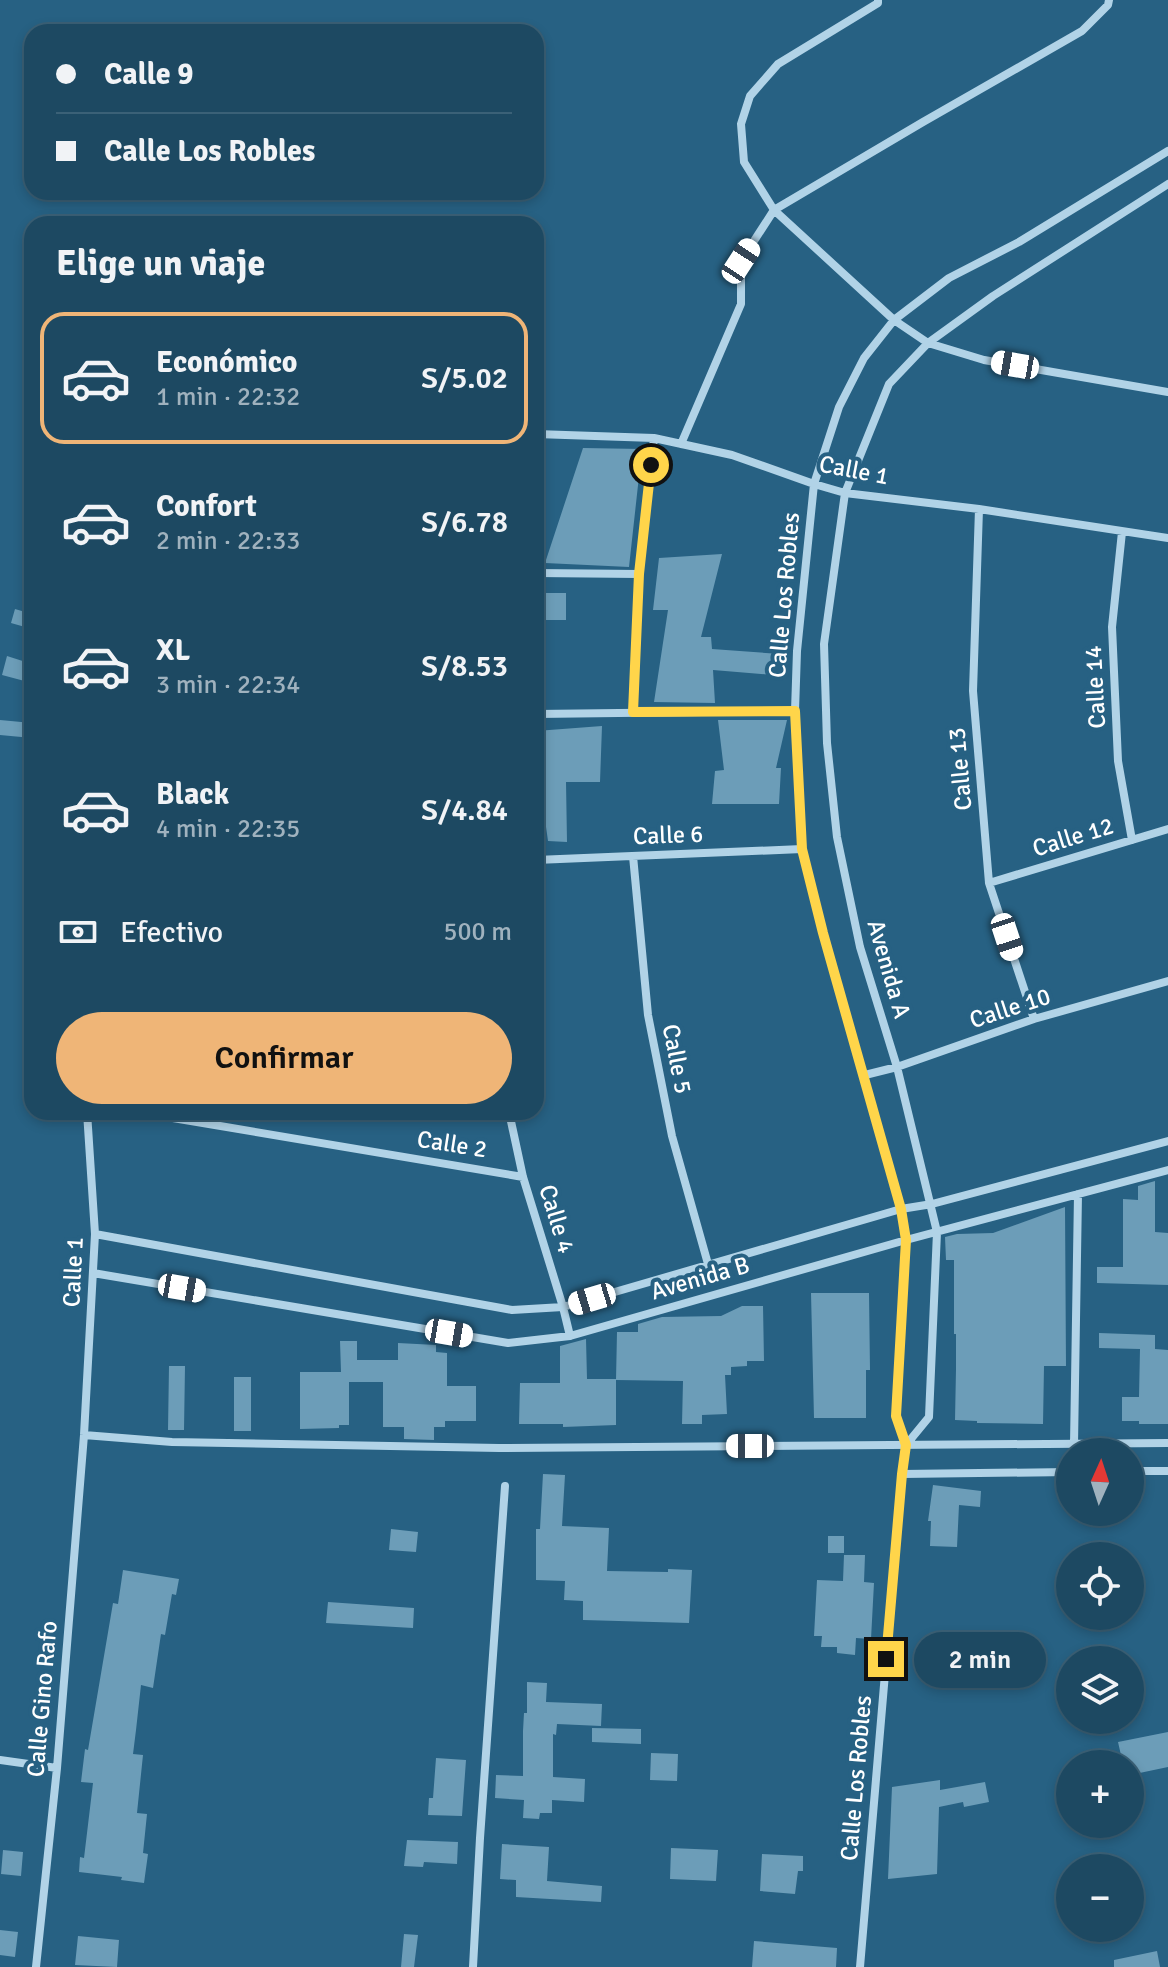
<!DOCTYPE html>
<html lang="es">
<head>
<meta charset="utf-8">
<style>
  :root { --surface:#1d4962; --page:#2a536b; --text:#f1f3f6; --muted:#a0b2be; --line:#3b6177; --accent:#efb577 }
  body { margin:0; font-family:Signika,sans-serif; background:var(--page); color:var(--text); height:100vh; display:flex; flex-direction:column; font-size:30px; white-space:nowrap }
  * { box-sizing:border-box; margin:0 }
  p { font-size:26px; color:var(--muted) }
  .icon { flex:none; width:44px; height:44px; fill:none; stroke:currentColor; stroke-width:2; stroke-linecap:round; stroke-linejoin:round }
  .map { position:relative; flex:1; overflow:hidden }
  .panel { position:absolute; left:24px; top:216px; width:520px; height:904px; display:flex; flex-direction:column; background:var(--surface); border-radius:24px; box-shadow:0 4px 12px #0003,0 0 0 2px var(--line) }
  .panel>* { flex:none }
  .banner { position:absolute; left:24px; top:24px; width:520px; height:176px; border-radius:24px; box-shadow:0 4px 12px #0003,0 0 0 2px var(--line); display:grid; align-content:center; height:176px; padding:0 32px; background:var(--surface) }
  .needle { width:52px; rotate:3deg }
  .buttons { position:absolute; left:1056px; top:1438px; display:grid; gap:16px }
  .buttons a { display:grid; place-items:center; width:88px; height:88px; border-radius:50%; background:var(--surface); box-shadow:0 4px 12px #0003,0 0 0 2px var(--line); font-size:40px }
  .end { position:absolute; width:36px; height:36px; margin:-18px; border:10px solid #ffd54a; background:#111; box-shadow:0 0 0 4px #111 }
  .from { border-radius:50% }
  .bubble { position:absolute; height:56px; border-radius:28px; background:var(--surface); box-shadow:0 4px 12px #0003,0 0 0 2px var(--line); font-size:26px; font-weight:600; line-height:56px; text-align:center }
  .car { position:absolute; width:24px; height:48px; margin:-24px -12px; border-radius:10px; box-shadow:0 0 6px 2px #0007; background:linear-gradient(#fff 24%,#345 0 40%,#fff 0 76%,#345 0 86%,#fff 0) }
  .banner b { display:flex; align-items:center; gap:28px; height:76px; font-size:30px }
  .banner b+b { border-top:2px solid var(--line) }
  .banner i { width:20px; height:20px; background:var(--text) }
  ul { padding:0; list-style:none }
  li { display:flex; align-items:center; gap:24px; height:132px; margin:0 16px 12px; padding:0 16px; border:4px solid transparent; border-radius:24px }
  li div { flex:1 }
  li b { display:block; font-size:30px }
  li em { font-style:normal; font-weight:600 }
  li.on { border-color:var(--accent) }
  li>.icon { width:72px; height:72px; stroke-width:1.5 }
  h2 { padding:0 32px; font-size:36px; line-height:96px }
  .pay { display:flex; align-items:center; gap:20px; height:88px; padding:0 32px; font-size:30px }
  .pay p { margin-inline-start:auto }
  .cta { display:flex; gap:16px; margin-top:auto; padding:16px 32px }
  .cta a { flex:1; height:92px; border-radius:48px; background:var(--accent); color:#111; font-size:32px; font-weight:600; line-height:92px; text-align:center }
  .map>svg:first-child { display:block }
</style>
</head>
<body>
<div class="map">
<svg width="1168" height="1967" viewBox="0 0 1168 1967">
  <rect width="100%" height="100%" fill="#276183"/>
  <path fill="#6c9db8" d="M 583,448 L 642,449 L 629,567 L 545,563 Z
    M 722,554 L 701,637 L 711,637 L 712,649 L 780,654 L 773,675 L 713,670 L 715,703 L 654,702 L 668,610 L 653,610 L 659,558 Z
    M 536,593 L 566,593 L 566,620 L 536,620 Z
    M 15,609 L 32,614 L 32,629 L 11,623 Z
    M 7,656 L 32,664 L 32,683 L 2,675 Z
    M 0,720 L 32,723 L 32,738 L 0,735 Z
    M 718,720 L 787,720 L 776,768 L 781,768 L 779,804 L 712,804 L 715,771 L 724,770 Z
    M 602,726 L 600,782 L 566,782 L 567,842 L 548,841 L 536,756 L 536,731 Z
    M 1155,1181 L 1155,1232 L 1168,1233 L 1168,1285 L 1097,1283 L 1097,1267 L 1123,1267 L 1123,1199 L 1138,1200 L 1138,1186 Z
    M 1065,1207 L 1066,1366 L 1044,1366 L 1043,1424 L 977,1423 L 977,1421 L 955,1420 L 956,1369 L 956,1334 L 954,1334 L 954,1260 L 946,1260 L 945,1237 L 957,1234 L 993,1233 Z
    M 811,1293 L 869,1293 L 870,1370 L 866,1370 L 866,1418 L 814,1418 Z
    M 742,1306 L 763,1306 L 764,1361 L 747,1361 L 747,1366 L 731,1367 L 731,1375 L 725,1375 L 727,1414 L 702,1415 L 702,1424 L 682,1424 L 683,1381 L 616,1380 L 617,1332 L 638,1332 L 638,1324 L 662,1317 L 721,1316 Z
    M 1099,1333 L 1155,1335 L 1155,1349 L 1168,1350 L 1168,1424 L 1139,1424 L 1139,1421 L 1122,1421 L 1122,1397 L 1139,1397 L 1140,1349 L 1099,1348 Z
    M 586,1339 L 587,1379 L 616,1379 L 616,1425 L 563,1427 L 563,1424 L 519,1424 L 520,1383 L 560,1383 L 560,1346 Z
    M 340,1341 L 357,1341 L 357,1360 L 398,1360 L 398,1343 L 436,1345 L 436,1352 L 447,1353 L 447,1386 L 476,1386 L 476,1421 L 445,1421 L 445,1427 L 434,1427 L 434,1440 L 404,1439 L 404,1427 L 383,1427 L 383,1382 L 349,1382 L 349,1425 L 339,1425 L 339,1428 L 300,1429 L 300,1372 L 341,1372 Z
    M 169,1366 L 185,1366 L 184,1430 L 168,1430 Z
    M 234,1377 L 251,1377 L 251,1431 L 234,1431 Z
    M 543,1474 L 565,1475 L 562,1526 L 609,1528 L 607,1571 L 668,1572 L 668,1569 L 692,1570 L 689,1623 L 583,1620 L 583,1601 L 564,1600 L 565,1581 L 536,1580 L 536,1529 L 540,1529 Z
    M 933,1485 L 981,1491 L 980,1507 L 959,1505 L 957,1547 L 930,1546 L 931,1521 L 928,1521 Z
    M 391,1529 L 418,1532 L 416,1552 L 389,1550 Z
    M 828,1536 L 844,1536 L 844,1553 L 828,1553 Z
    M 844,1555 L 865,1555 L 864,1582 L 874,1583 L 871,1639 L 856,1638 L 855,1655 L 837,1653 L 837,1647 L 821,1647 L 822,1636 L 814,1636 L 817,1580 L 843,1581 Z
    M 123,1570 L 179,1579 L 176,1595 L 172,1594 L 165,1635 L 161,1634 L 153,1688 L 141,1685 L 136,1730 L 133,1754 L 143,1755 L 137,1813 L 147,1814 L 143,1853 L 148,1854 L 144,1883 L 121,1880 L 122,1877 L 79,1872 L 80,1857 L 84,1858 L 93,1783 L 81,1782 L 85,1749 L 88,1750 L 113,1603 L 118,1604 Z
    M 328,1602 L 414,1608 L 413,1628 L 326,1623 Z
    M 527,1682 L 547,1683 L 546,1702 L 602,1704 L 601,1726 L 557,1724 L 556,1735 L 553,1734 L 553,1777 L 585,1779 L 584,1802 L 552,1800 L 552,1813 L 540,1813 L 539,1819 L 523,1818 L 524,1800 L 495,1798 L 496,1775 L 523,1776 L 523,1731 L 524,1713 L 527,1713 Z
    M 592,1728 L 641,1729 L 641,1744 L 592,1742 Z
    M 1168,1732 L 1168,1767 L 1130,1775 L 1130,1764 L 1123,1764 L 1118,1742 Z
    M 651,1753 L 678,1754 L 677,1781 L 650,1780 Z
    M 436,1758 L 466,1760 L 462,1816 L 428,1815 L 429,1798 L 433,1798 Z
    M 940,1780 L 940,1790 L 985,1782 L 989,1802 L 964,1807 L 963,1802 L 939,1807 L 937,1874 L 888,1879 L 892,1787 Z
    M 407,1840 L 458,1842 L 457,1864 L 424,1862 L 423,1867 L 404,1866 Z
    M 502,1844 L 549,1847 L 547,1881 L 602,1886 L 601,1902 L 516,1897 L 516,1880 L 500,1879 Z
    M 671,1848 L 718,1850 L 716,1881 L 670,1879 Z
    M 3,1850 L 23,1852 L 21,1876 L 1,1874 Z
    M 762,1854 L 803,1856 L 803,1871 L 798,1871 L 795,1894 L 760,1891 Z
    M 0,1930 L 18,1932 L 15,1957 L 0,1955 Z
    M 404,1934 L 418,1935 L 414,1967 L 401,1967 Z
    M 78,1936 L 119,1940 L 117,1967 L 75,1965 Z
    M 754,1941 L 837,1948 L 836,1967 L 752,1967 Z
    M 1157,1951 L 1160,1967 L 1114,1967 L 1114,1960 Z"/>
  <g fill="none" stroke-linecap="round" stroke-linejoin="round">
    <path stroke="#b1d3e7" stroke-width="8" d="M 878,0 L 878,3 L 778,64 L 750,96 L 741,124 L 744,162 L 774,210 L 894,320 L 928,343 L 984,360 L 1168,392
      M 536,434 L 654,438 L 732,455 L 814,484 L 845,493 L 979,509 L 1168,538
      M 681,444 L 741,304 L 741,261 L 774,210 L 923,122 L 1082,31 L 1108,5 L 1109,0
      M 979,509 L 973,691 L 989,883 L 1034,1019
      M 1122,532 L 1112,627 L 1118,761 L 1132,840
      M 536,573 L 639,574
      M 633,712 L 639,574 L 654,438
      M 536,714 L 795,711
      M 633,856 L 648,1015 L 672,1136 L 708,1264
      M 536,860 L 802,849
      M 989,883 L 1168,829
      M 865,1075 L 897,1067 L 1034,1019 L 1168,981
      M 137,1112 L 523,1177
      M 509,1112 L 523,1177 L 563,1307 L 570,1336
      M 95,1234 L 512,1310 L 563,1307 L 901,1209 L 932,1204 L 1168,1141
      M 93,1273 L 508,1343 L 570,1336 L 906,1240 L 1168,1170
      M 84,1435 L 172,1442 L 499,1448 L 1168,1443
      M 906,1445 L 929,1417 L 937,1232 L 897,1067 L 860,947 L 837,837 L 827,743 L 824,644 L 845,493 L 889,384 L 928,343 L 993,296 L 1168,184
      M 1074,1445 L 1078,1194
      M 1130,1471 L 1168,1471
      M 902,1474 L 1070,1472
      M 0,1760 L 57,1768
      M 36,1967 L 57,1768 L 84,1435 L 95,1234 L 87,1112
      M 473,1967 L 480,1838 L 505,1486
      M 860,1967 L 902,1474 L 906,1445 L 896,1416 L 906,1240 L 901,1209 L 823,933 L 802,849 L 795,711 L 797,651 L 814,484 L 839,407 L 864,358 L 894,320 L 949,278 L 1019,242 L 1168,151"/>
  </g>
  <g fill="none" stroke-linecap="round" stroke-linejoin="round">
    <path stroke="#ffd54a" stroke-width="10" d="M 651,465 L 639,574 L 633,712 L 795,711 L 802,849 L 823,933 L 901,1209 L 906,1240 L 896,1416 L 906,1445 L 902,1474 L 886,1659"/>
  </g>
  <g text-anchor="middle" stroke-width="8" stroke-linejoin="round" paint-order="stroke">
    <g font-size="24" fill="#fff" stroke="#276183">
      <text transform="translate(854 470) rotate(11)" y="8">Calle 1</text>
      <text transform="translate(784 595) rotate(-85)" y="8">Calle Los Robles</text>
      <text transform="translate(1095 687) rotate(-93)" y="8">Calle 14</text>
      <text transform="translate(960 769) rotate(-95)" y="8">Calle 13</text>
      <text transform="translate(668 835) rotate(-2)" y="8">Calle 6</text>
      <text transform="translate(1073 837) rotate(-17)" y="8">Calle 12</text>
      <text transform="translate(889 969) rotate(74)" y="8">Avenida A</text>
      <text transform="translate(1010 1008) rotate(-18)" y="8">Calle 10</text>
      <text transform="translate(677 1059) rotate(79)" y="8">Calle 5</text>
      <text transform="translate(452 1144) rotate(9)" y="8">Calle 2</text>
      <text transform="translate(557 1219) rotate(73)" y="8">Calle 4</text>
      <text transform="translate(73 1272) rotate(-87)" y="8">Calle 1</text>
      <text transform="translate(700 1278) rotate(-16)" y="8">Avenida B</text>
      <text transform="translate(42 1699) rotate(-85)" y="8">Calle Gino Rafo</text>
      <text transform="translate(856 1778) rotate(-85)" y="8">Calle Los Robles</text>
    </g>
  </g>
</svg>
<div class="buttons">
<a><svg class="needle" viewBox="-14 -14 28 28"><path d="M0-13l5 13h-10z" fill="#e53935"/><path d="M0 13l5-13h-10z" fill="#a0b2be"/></svg></a>
<a><svg class="icon" aria-label="locate" viewBox="0 0 24 24"><circle cx="12" cy="12" r="6"/><path d="M12 2v4M12 18v4M2 12h4M18 12h4"/></svg></a>
<a><svg class="icon" aria-label="layers" viewBox="0 0 24 24"><path d="M12 4l9 5-9 5-9-5zM3 14l9 5 9-5"/></svg></a>
<a>+</a>
<a>−</a>
</div>
<i class="end from" style="left:651px;top:465px"></i>
<i class="end" style="left:886px;top:1659px"></i>
<div class="bubble" style="left:914px;top:1632px;width:132px">2 min</div>
<i class="car" style="left:741px;top:261px;rotate:33deg"></i>
<i class="car" style="left:1015px;top:365px;rotate:280deg"></i>
<i class="car" style="left:1007px;top:937px;rotate:162deg"></i>
<i class="car" style="left:182px;top:1288px;rotate:100deg"></i>
<i class="car" style="left:592px;top:1299px;rotate:253deg"></i>
<i class="car" style="left:449px;top:1333px;rotate:100deg"></i>
<i class="car" style="left:750px;top:1446px;rotate:270deg"></i>
<div class="banner">
<b><i class="from"></i>Calle 9</b>
<b><i></i>Calle Los Robles</b>
</div>
<section class="panel">
<h2>Elige un viaje</h2>
<ul>
<li class="on"><svg class="icon" aria-label="car" viewBox="0 0 24 24"><path d="M5 17H2v-5l4-1 3-4h7l3 4 3 1v5h-3M9 17h6M6 11h13"/><circle cx="7" cy="17" r="2"/><circle cx="17" cy="17" r="2"/></svg><div><b>Económico</b><p>1 min · 22:32</p></div><em>S/5.02</em></li>
<li><svg class="icon" aria-label="car" viewBox="0 0 24 24"><path d="M5 17H2v-5l4-1 3-4h7l3 4 3 1v5h-3M9 17h6M6 11h13"/><circle cx="7" cy="17" r="2"/><circle cx="17" cy="17" r="2"/></svg><div><b>Confort</b><p>2 min · 22:33</p></div><em>S/6.78</em></li>
<li><svg class="icon" aria-label="car" viewBox="0 0 24 24"><path d="M5 17H2v-5l4-1 3-4h7l3 4 3 1v5h-3M9 17h6M6 11h13"/><circle cx="7" cy="17" r="2"/><circle cx="17" cy="17" r="2"/></svg><div><b>XL</b><p>3 min · 22:34</p></div><em>S/8.53</em></li>
<li><svg class="icon" aria-label="car" viewBox="0 0 24 24"><path d="M5 17H2v-5l4-1 3-4h7l3 4 3 1v5h-3M9 17h6M6 11h13"/><circle cx="7" cy="17" r="2"/><circle cx="17" cy="17" r="2"/></svg><div><b>Black</b><p>4 min · 22:35</p></div><em>S/4.84</em></li>
</ul>
<div class="pay"><svg class="icon" aria-label="cash" viewBox="0 0 24 24"><path d="M3 7h18v10H3z"/><circle cx="12" cy="12" r="2"/></svg>Efectivo<p>500 m</p></div>
<div class="cta"><a>Confirmar</a></div>
</section>
</div>
</body>
</html>
